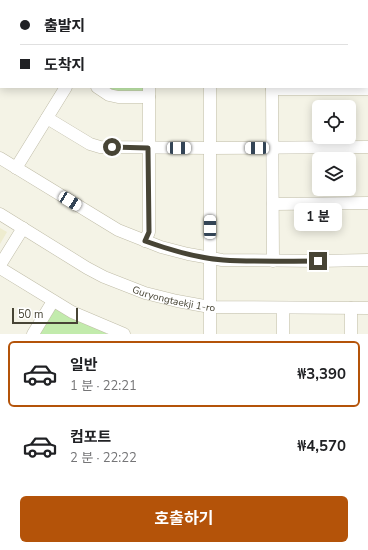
<!DOCTYPE html>
<html lang="ko">
<head>
<meta charset="utf-8">
<style>
  :root { --surface:#fff; --page:#f2f2f2; --text:#202124; --muted:#757577; --line:#e0e0e0; --accent:#b45309 }
  body { margin:0; font-family:"Nunito Sans","Noto Sans KR",sans-serif; background:var(--page); color:var(--text); height:100vh; display:flex; flex-direction:column; font-size:15px; white-space:nowrap }
  * { box-sizing:border-box; margin:0 }
  p { font-size:13px; color:var(--muted) }
  .icon { flex:none; width:22px; height:22px; fill:none; stroke:currentColor; stroke-width:2; stroke-linecap:round; stroke-linejoin:round }
  .map { position:relative; height:334px; overflow:hidden }
  .side { display:flex; flex-direction:column; background:var(--surface); flex:1 }
  .side>* { flex:none }
  .banner { position:absolute; left:0px; top:0px; width:368px; height:88px; box-shadow:0 2px 10px #0003; display:grid; align-content:center; height:88px; padding:0 20px; background:var(--surface) }
  .controls { position:absolute; left:312px; top:100px; display:grid; gap:8px }
  .controls a { display:grid; place-items:center; width:44px; height:44px; border-radius:6px; background:var(--surface); box-shadow:0 2px 10px #0003; font-size:20px }
  .scale { position:absolute; left:12px; bottom:10px; width:66px; box-sizing:border-box; padding-left:4px; border:2px solid #474435; border-top:0; font-size:11px; line-height:14px; white-space:nowrap; color:#474435; -webkit-text-stroke:3px #fff; paint-order:stroke }
  .end { position:absolute; width:18px; height:18px; margin:-9px; border:5px solid #474435; background:#fff; box-shadow:0 0 0 2px #fff }
  .from { border-radius:50% }
  .bubble { position:absolute; height:28px; border-radius:6px; background:var(--surface); box-shadow:0 2px 10px #0003; font-size:13px; font-weight:700; line-height:28px; text-align:center }
  .car { position:absolute; width:12px; height:24px; margin:-12px -6px; border-radius:5px; box-shadow:0 0 3px 1px #0007; background:linear-gradient(#fff 24%,#345 0 40%,#fff 0 76%,#345 0 86%,#fff 0) }
  .banner b { display:flex; align-items:center; gap:14px; height:38px; font-size:15px }
  .banner b+b { border-top:1px solid var(--line) }
  .banner i { width:10px; height:10px; background:var(--text) }
  ul { padding:7px 0 0; list-style:none }
  li { display:flex; align-items:center; gap:12px; height:66px; margin:0 8px 6px; padding:0 12px; border:2px solid transparent; border-radius:6px }
  li div { flex:1 }
  li b { display:block; font-size:15px }
  li em { font-style:normal; font-weight:700 }
  li.active { border-color:var(--accent) }
  li>.icon { width:36px; height:36px; stroke-width:1.5 }
  .button { display:flex; gap:8px; margin-top:auto; padding:8px 20px }
  .button a { flex:1; height:46px; border-radius:6px; background:var(--accent); color:#fff; font-size:16px; font-weight:700; line-height:46px; text-align:center }
  .map>svg:first-child { display:block }
</style>
</head>
<body>
<div class="map">
<svg width="368" height="334" viewBox="0 0 368 334">
  <rect width="100%" height="100%" fill="#f4f3e6"/>
  <path fill="#eeeccf" d="M 0,0 L 42,0 L 1,1 L 0,64 Z
    M 0,228 L 7,232 L 0,244 Z"/>
  <path fill="#c2ebac" d="M 97,87 L 149,87 L 149,97 Z
    M 53,301 L 108,328 L 106,334 L 33,334 Z"/>
  <g fill="none" stroke-linecap="round" stroke-linejoin="round">
    <defs>
      <g id="minor">
        <path d="M 148,0 L 148,1"/>
        <path d="M 271,0 L 271,1"/>
        <path d="M 49,1 L 49,0"/>
        <path d="M 210,1 L 210,0"/>
        <path d="M 367,31 L 368,31"/>
        <path d="M 0,80 L 1,79"/>
        <path d="M 97,87 L 109,95 L 118,97 L 149,97"/>
        <path d="M 210,87 L 210,334"/>
        <path d="M 272,87 L 273,261"/>
        <path d="M 272,89 L 368,89"/>
        <path d="M 47,118 L 90,144 L 100,147 L 210,148 L 368,147"/>
        <path d="M 0,158 L 118,230 L 161,247 L 188,254 L 222,260 L 318,261 L 368,260"/>
        <path d="M 16,168 L 66,87"/>
        <path d="M 273,204 L 368,203"/>
        <path id="s1" d="M 0,214 L 87,268 L 104,277 L 145,293 L 177,301 L 210,307 L 368,308"/>
        <path d="M 145,241 L 149,232 L 149,87"/>
        <path d="M 0,265 L 23,228"/>
        <path d="M 0,268 L 72,312 L 124,334"/>
        <path d="M 33,334 L 53,301"/>
        <path d="M 283,334 L 283,308"/>
        <path d="M 351,334 L 351,308"/>
      </g>
    </defs>
    <use href="#minor" stroke="#c0bda8" stroke-width="13"/>
    <use href="#minor" stroke="#fff" stroke-width="12"/>
  </g>
  <g fill="none" stroke-linecap="round" stroke-linejoin="round">
    <path stroke="#474435" stroke-width="5" d="M 112,147 L 148,148 L 149,232 L 145,241 C 170,250 197,258 223,260 C 254,262 286,261 318,261"/>
  </g>
  <g text-anchor="middle" stroke-width="3" stroke-linejoin="round" paint-order="stroke">
    <g font-size="10" fill="#474435" stroke="#fff">
      <text dy="4" stroke="none"><textPath href="#s1" startOffset="195">Guryongtaekji 1-ro</textPath></text>
    </g>
  </g>
</svg>
<div class="controls">
<a><svg class="icon" aria-label="locate" viewBox="0 0 24 24"><circle cx="12" cy="12" r="6"/><path d="M12 2v4M12 18v4M2 12h4M18 12h4"/></svg></a>
<a><svg class="icon" aria-label="layers" viewBox="0 0 24 24"><path d="M12 4l9 5-9 5-9-5zM3 14l9 5 9-5"/></svg></a>
</div>
<div class="scale">50 m</div>
<i class="end from" style="left:112px;top:147px"></i>
<i class="end" style="left:318px;top:261px"></i>
<div class="bubble" style="left:294px;top:203px;width:48px">1 분</div>
<i class="car" style="left:179px;top:148px;rotate:90deg"></i>
<i class="car" style="left:257px;top:148px;rotate:270deg"></i>
<i class="car" style="left:70px;top:201px;rotate:122deg"></i>
<i class="car" style="left:210px;top:227px;rotate:0deg"></i>
<div class="banner">
<b><i class="from"></i>출발지</b>
<b><i></i>도착지</b>
</div>
</div>
<section class="side">
<ul>
<li class="active"><svg class="icon" aria-label="car" viewBox="0 0 24 24"><path d="M5 17H2v-5l4-1 3-4h7l3 4 3 1v5h-3M9 17h6M6 11h13"/><circle cx="7" cy="17" r="2"/><circle cx="17" cy="17" r="2"/></svg><div><b>일반</b><p>1 분 · 22:21</p></div><em>₩3,390</em></li>
<li><svg class="icon" aria-label="car" viewBox="0 0 24 24"><path d="M5 17H2v-5l4-1 3-4h7l3 4 3 1v5h-3M9 17h6M6 11h13"/><circle cx="7" cy="17" r="2"/><circle cx="17" cy="17" r="2"/></svg><div><b>컴포트</b><p>2 분 · 22:22</p></div><em>₩4,570</em></li>
</ul>
<div class="button"><a>호출하기</a></div>
</section>
</body>
</html>
